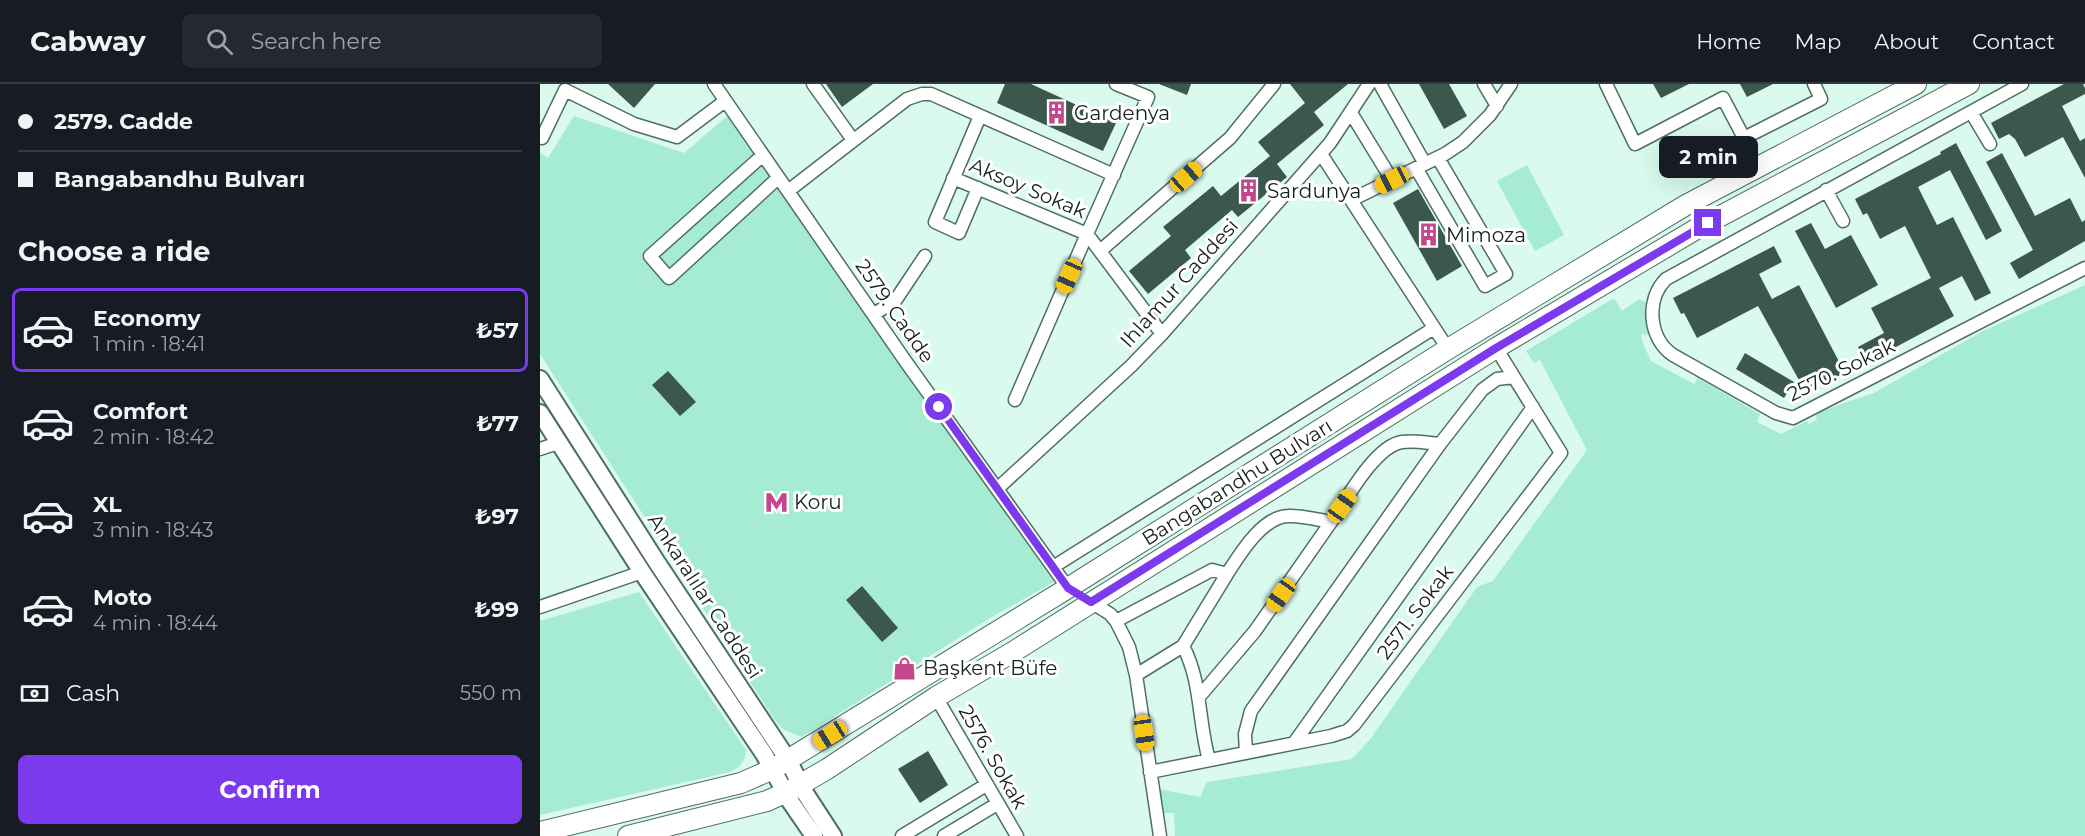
<!DOCTYPE html>
<html lang="en">
<head>
<meta charset="utf-8">
<style>
  :root { --surface:#171b24; --page:#242831; --text:#f1f3f6; --muted:#9ea1a6; --line:#363941; --accent:#7c3aed }
  body { margin:0; font-family:Montserrat,sans-serif; background:var(--page); color:var(--text); height:100vh; display:flex; flex-direction:column; font-size:22px; white-space:nowrap }
  * { box-sizing:border-box; margin:0 }
  p { font-size:20px; color:var(--muted) }
  .icon { flex:none; width:33px; height:33px; fill:none; stroke:currentColor; stroke-width:2; stroke-linecap:round; stroke-linejoin:round }
  .map { position:relative; flex:1; overflow:hidden }
  .drawer { display:flex; flex-direction:column; background:var(--surface); width:540px }
  .drawer>* { flex:none }
  .top-card { display:grid; align-content:center; height:132px; padding:0 18px; background:var(--surface) }
  .end { position:absolute; width:27px; height:27px; margin:-14px; border:8px solid #7c3aed; background:#fff; box-shadow:0 0 0 3px #fff }
  .from { border-radius:50% }
  .bubble { position:absolute; height:42px; border-radius:9px; background:var(--surface); box-shadow:0 6px 24px #0002; font-size:20px; font-weight:700; line-height:42px; text-align:center }
  .car { position:absolute; width:18px; height:36px; margin:-18px -9px; border-radius:8px; box-shadow:0 0 4px 2px #0007; background:linear-gradient(#f5c518 24%,#345 0 40%,#f5c518 0 76%,#345 0 86%,#f5c518 0) }
  .top-card b { display:flex; align-items:center; gap:21px; height:57px; font-size:22px }
  .top-card b+b { border-top:2px solid var(--line) }
  .top-card i { width:15px; height:15px; background:var(--text) }
  ul { padding:0; list-style:none }
  li { display:flex; align-items:center; gap:18px; height:84px; margin:0 12px 9px; padding:0 6px; border:3px solid transparent; border-radius:9px }
  li div { flex:1 }
  li b { display:block; font-size:22px }
  li em { font-style:normal; font-weight:700 }
  li.current { border-color:var(--accent) }
  li>.icon { width:54px; height:54px; stroke-width:1.5 }
  h2 { padding:0 18px; font-size:27px; line-height:72px }
  .pay { display:flex; align-items:center; gap:15px; height:66px; padding:0 18px; font-size:22px }
  .pay p { margin-inline-start:auto }
  .action { display:flex; gap:12px; margin-top:auto; padding:12px 18px }
  .action a { flex:1; height:69px; border-radius:9px; background:var(--accent); color:#fff; font-size:24px; font-weight:700; line-height:69px; text-align:center }
  header { display:flex; align-items:center; gap:36px; box-sizing:border-box; height:84px; padding:0 30px; background:var(--surface); border-bottom:2px solid var(--line) }
  header strong { font-size:28px }
  nav { display:flex; gap:33px; margin-inline-start:auto; font-size:21px }
  .search { width:420px; height:54px; background:var(--page); display:flex; align-items:center; gap:15px; box-sizing:border-box; padding:0 21px; border-radius:9px; color:var(--muted); font-size:22px }
  main { display:flex; flex:1; min-height:0 }
  .map>svg:first-child { display:block }
</style>
</head>
<body>
<header>
<strong>Cabway</strong>
<div class="search"><svg class="icon" aria-label="search" viewBox="0 0 24 24"><circle cx="10" cy="10" r="6"/><path d="M15 15l6 6"/></svg>Search here</div>
<nav><a>Home</a><a>Map</a><a>About</a><a>Contact</a></nav>
</header>
<main>
<section class="drawer">
<div class="top-card">
<b><i class="from"></i>2579. Cadde</b>
<b><i></i>Bangabandhu Bulvarı</b>
</div>
<h2>Choose a ride</h2>
<ul>
<li class="current"><svg class="icon" aria-label="car" viewBox="0 0 24 24"><path d="M5 17H2v-5l4-1 3-4h7l3 4 3 1v5h-3M9 17h6M6 11h13"/><circle cx="7" cy="17" r="2"/><circle cx="17" cy="17" r="2"/></svg><div><b>Economy</b><p>1 min · 18:41</p></div><em>₺57</em></li>
<li><svg class="icon" aria-label="car" viewBox="0 0 24 24"><path d="M5 17H2v-5l4-1 3-4h7l3 4 3 1v5h-3M9 17h6M6 11h13"/><circle cx="7" cy="17" r="2"/><circle cx="17" cy="17" r="2"/></svg><div><b>Comfort</b><p>2 min · 18:42</p></div><em>₺77</em></li>
<li><svg class="icon" aria-label="car" viewBox="0 0 24 24"><path d="M5 17H2v-5l4-1 3-4h7l3 4 3 1v5h-3M9 17h6M6 11h13"/><circle cx="7" cy="17" r="2"/><circle cx="17" cy="17" r="2"/></svg><div><b>XL</b><p>3 min · 18:43</p></div><em>₺97</em></li>
<li><svg class="icon" aria-label="car" viewBox="0 0 24 24"><path d="M5 17H2v-5l4-1 3-4h7l3 4 3 1v5h-3M9 17h6M6 11h13"/><circle cx="7" cy="17" r="2"/><circle cx="17" cy="17" r="2"/></svg><div><b>Moto</b><p>4 min · 18:44</p></div><em>₺99</em></li>
</ul>
<div class="pay"><svg class="icon" aria-label="cash" viewBox="0 0 24 24"><path d="M3 7h18v10H3z"/><circle cx="12" cy="12" r="2"/></svg>Cash<p>550 m</p></div>
<div class="action"><a>Confirm</a></div>
</section>
<div class="map">
<svg width="1545" height="752" viewBox="0 0 1545 752">
  <rect width="100%" height="100%" fill="#d9faed"/>
  <path fill="#a5ecd2" d="M 193,27 L 521,494 L 450,534 L 262,653 L 244,646 L 234,635 L 0,270 L 0,69 L 8,74 L 34,32 L 144,69 Z
    M 987,81 L 1024,151 L 995,167 L 957,97 Z
    M 1545,201 L 1545,752 L 635,752 L 634,729 L 620,729 L 618,705 L 660,713 L 667,698 L 812,675 L 831,654 L 937,503 L 953,497 L 1047,366 L 1000,276 L 994,279 L 986,267 L 1074,214 L 1082,227 L 1099,215 L 1105,218 L 1109,251 L 1101,250 L 1103,260 L 1111,277 L 1154,300 L 1158,294 L 1220,330 L 1217,338 L 1241,350 L 1267,337 L 1268,340 L 1277,336 L 1275,329 L 1334,309 L 1443,247 Z
    M 99,508 L 206,666 C 205,678 201,683 190,688 L 0,731 L 0,537 Z"/>
  <path fill="#3c584e" d="M 68,0 L 115,0 L 94,24 Z
    M 286,0 L 333,0 L 302,23 Z
    M 465,0 L 491,0 L 576,39 L 563,67 L 457,19 Z
    M 619,0 L 651,0 L 647,11 Z
    M 750,0 L 808,0 L 774,28 L 784,41 L 737,80 L 747,93 L 698,133 L 692,126 L 645,166 L 651,174 L 608,210 L 589,187 L 631,152 L 623,143 L 673,102 L 681,112 L 730,72 L 718,58 L 765,19 Z
    M 879,0 L 909,0 L 927,32 L 904,45 Z
    M 1113,0 L 1149,0 L 1121,14 Z
    M 1200,0 L 1233,0 L 1207,13 Z
    M 1524,0 L 1543,0 L 1545,4 L 1545,10 L 1522,22 L 1540,57 L 1545,54 L 1545,94 L 1523,53 L 1485,73 L 1475,55 L 1469,50 L 1459,55 L 1451,39 Z
    M 1416,59 L 1462,147 L 1446,156 L 1410,86 L 1378,103 L 1397,141 L 1413,133 L 1451,209 L 1435,217 L 1422,192 L 1399,204 L 1414,232 L 1326,279 L 1318,263 L 1344,249 L 1331,224 L 1391,194 L 1365,142 L 1340,155 L 1327,129 L 1323,131 L 1315,115 L 1401,70 L 1400,68 Z
    M 1462,69 L 1495,132 L 1530,114 L 1542,138 L 1545,136 L 1545,157 L 1479,195 L 1470,179 L 1493,166 L 1446,78 Z
    M 878,105 L 922,182 L 897,197 L 853,119 Z
    M 1271,139 L 1285,165 L 1311,151 L 1338,201 L 1296,224 L 1255,147 Z
    M 1234,162 L 1242,178 L 1219,190 L 1232,215 L 1259,201 L 1305,289 L 1265,307 L 1218,222 L 1157,254 L 1144,229 L 1141,230 L 1133,214 Z
    M 1205,269 L 1254,298 L 1244,314 L 1196,285 Z
    M 128,287 L 156,318 L 140,332 L 112,301 Z
    M 322,502 L 358,544 L 342,558 L 306,516 Z
    M 388,667 L 408,701 L 380,719 L 358,685 Z"/>
  <g fill="none" stroke-linecap="round" stroke-linejoin="round">
    <defs>
      <path id="street" d="M 174,0 L 366,278 L 528,504
        M 273,0 L 313,56
        M 576,0 L 608,13 L 547,150 L 622,250
        M 840,0 L 885,80
        M 944,0 L 957,22
        M 1066,0 L 1095,60 L 1183,14 L 1204,54 L 1281,15 L 1274,0
        M 1482,0 L 1126,195 C 1105,216 1109,255 1133,271 L 1236,329 L 1253,334 L 1545,184
        M 1431,28 L 1450,60
        M 811,29 L 852,96
        M 0,52 L 2,54 L 25,6 L 94,40 L 137,53 L 185,17
        M 781,70 L 908,265
        M 223,71 L 110,172 L 129,194 L 238,94
        M 876,84 L 945,202 L 966,190 L 898,74
        M 413,94 L 547,150 L 475,316
        M 438,104 L 419,149 L 395,138 L 440,32
        M 1286,106 L 1303,137
        M 248,107 L 367,15 L 382,10 L 391,10 L 574,91
        M 811,116 L 905,70 L 923,58 L 950,31 L 971,0
        M 560,167 L 690,54 L 734,0
        M 334,230 L 355,217 L 385,172
        M 0,365 L 18,359
        M 457,405 L 591,282 L 622,250 L 790,59 L 829,0
        M 513,483 L 894,244
        M 551,518 L 570,530 L 576,537 L 589,563 L 596,591 L 620,752
        M 0,523 L 102,488
        M 576,537 L 672,486 L 687,490 C 700,470 722,433 748,432 C 762,431 778,436 791,438 C 806,416 835,362 862,358 C 874,356 887,359 900,360
        M 643,562 L 687,490
        M 596,591 L 643,562 C 662,598 658,638 669,676
        M 396,613 L 477,752
        M 659,613 L 715,547 L 791,438
        M 754,659 L 993,323
        M 706,669 L 705,650 L 711,627 L 900,360 L 942,306 L 957,295 L 974,293
        M 610,688 L 791,652 L 807,647 L 814,641 L 1021,369 L 956,264
        M 362,752 L 446,701
        M 404,752 L 457,720"/>
      <path id="secondary" d="M 0,295 L 116,477 L 248,676 L 265,709 L 293,752
        M 0,329 L 102,488 L 224,670 L 250,717 L 274,752"/>
      <path id="primary" d="M 0,748 L 201,699 L 233,685 L 528,504 L 908,265 L 1146,121 L 1376,0
        M 88,752 L 227,717 L 251,706 L 287,685 L 396,613 L 473,568 L 956,264 L 1158,144 L 1429,0"/>
    </defs>
    <use href="#street" stroke="#516e63" stroke-width="15"/>
    <use href="#secondary" stroke="#516e63" stroke-width="20"/>
    <use href="#primary" stroke="#516e63" stroke-width="22"/>
    <use href="#street" stroke="#fff" stroke-width="12"/>
    <use href="#secondary" stroke="#fff" stroke-width="16"/>
    <use href="#primary" stroke="#fff" stroke-width="20"/>
  </g>
  <g fill="none" stroke-linecap="round" stroke-linejoin="round">
    <path stroke="#7c3aed" stroke-width="8" d="M 399,323 L 528,504 L 551,518 L 956,264 L 1168,139"/>
  </g>
  <defs>
    <symbol id="building-bare" viewBox="-9 -9 18 18"><path d="M-4-6H4V6H1V3H-1V6H-4ZM-2.5-4.3h1.7v1.8h-1.7ZM.8-4.3h1.7v1.8H.8ZM-2.5-1h1.7V.8h-1.7ZM.8-1h1.7V.8H.8Z" fill="#c7458d" stroke="#fff" stroke-width="2.5" paint-order="stroke"/></symbol>
    <symbol id="metro-bare" viewBox="-9 -9 18 18"><path d="M-5.5 5V-5H-3L0 0L3-5H5.5V5H3V-.5L0 4L-3-.5V5Z" fill="#c7458d" stroke="#fff" stroke-width="2.5" paint-order="stroke"/></symbol>
    <symbol id="shop-bare" viewBox="-9 -9 18 18"><path d="M-5-2.5h2.3a2.7 3.5 0 0 1 5.4 0H5L5.5 6h-11ZM-1.5-2.5h3a1.5 2.3 0 0 0-3 0Z" fill="#c7458d" stroke="#fff" stroke-width="2.5" paint-order="stroke"/></symbol>
  </defs>
  <g fill-rule="evenodd">
    <use href="#building-bare" x="500" y="12" width="33" height="33"/>
    <use href="#building-bare" x="692" y="90" width="33" height="33"/>
    <use href="#building-bare" x="872" y="134" width="33" height="33"/>
    <use href="#metro-bare" x="220" y="402" width="33" height="33"/>
    <use href="#shop-bare" x="348" y="568" width="33" height="33"/>
  </g>
  <g text-anchor="middle" stroke-width="6" stroke-linejoin="round" paint-order="stroke">
    <g font-size="20" fill="#15211d" stroke="#fff" text-anchor="start">
      <text x="534" y="36">Gardenya</text>
      <text x="727" y="114">Sardunya</text>
      <text x="906" y="158">Mimoza</text>
      <text x="254" y="425">Koru</text>
      <text x="383" y="591">Başkent Büfe</text>
    </g>
    <g font-size="20" fill="#15211d" stroke="#fff">
      <text transform="translate(488 104) rotate(23)" y="7">Aksoy Sokak</text>
      <text transform="translate(639 199) rotate(-48)" y="7">Ihlamur Caddesi</text>
      <text transform="translate(355 227) rotate(55)" y="7">2579. Cadde</text>
      <text transform="translate(1301 286) rotate(-26)" y="7">2570. Sokak</text>
      <text transform="translate(697 398) rotate(-32)" y="7">Bangabandhu Bulvarı</text>
      <text transform="translate(165 512) rotate(57)" y="7">Ankaralılar Caddesi</text>
      <text transform="translate(875 528) rotate(-53)" y="7">2571. Sokak</text>
      <text transform="translate(453 673) rotate(60)" y="7">2576. Sokak</text>
    </g>
  </g>
</svg>
<i class="end from" style="left:399px;top:323px"></i>
<i class="end" style="left:1168px;top:139px"></i>
<div class="bubble" style="left:1119px;top:52px;width:99px">2 min</div>
<i class="car" style="left:646px;top:93px;rotate:49deg"></i>
<i class="car" style="left:852px;top:96px;rotate:243deg"></i>
<i class="car" style="left:529px;top:192px;rotate:204deg"></i>
<i class="car" style="left:802px;top:422px;rotate:35deg"></i>
<i class="car" style="left:741px;top:511px;rotate:215deg"></i>
<i class="car" style="left:604px;top:649px;rotate:172deg"></i>
<i class="car" style="left:290px;top:651px;rotate:238deg"></i>
</div>
</main>
</body>
</html>
